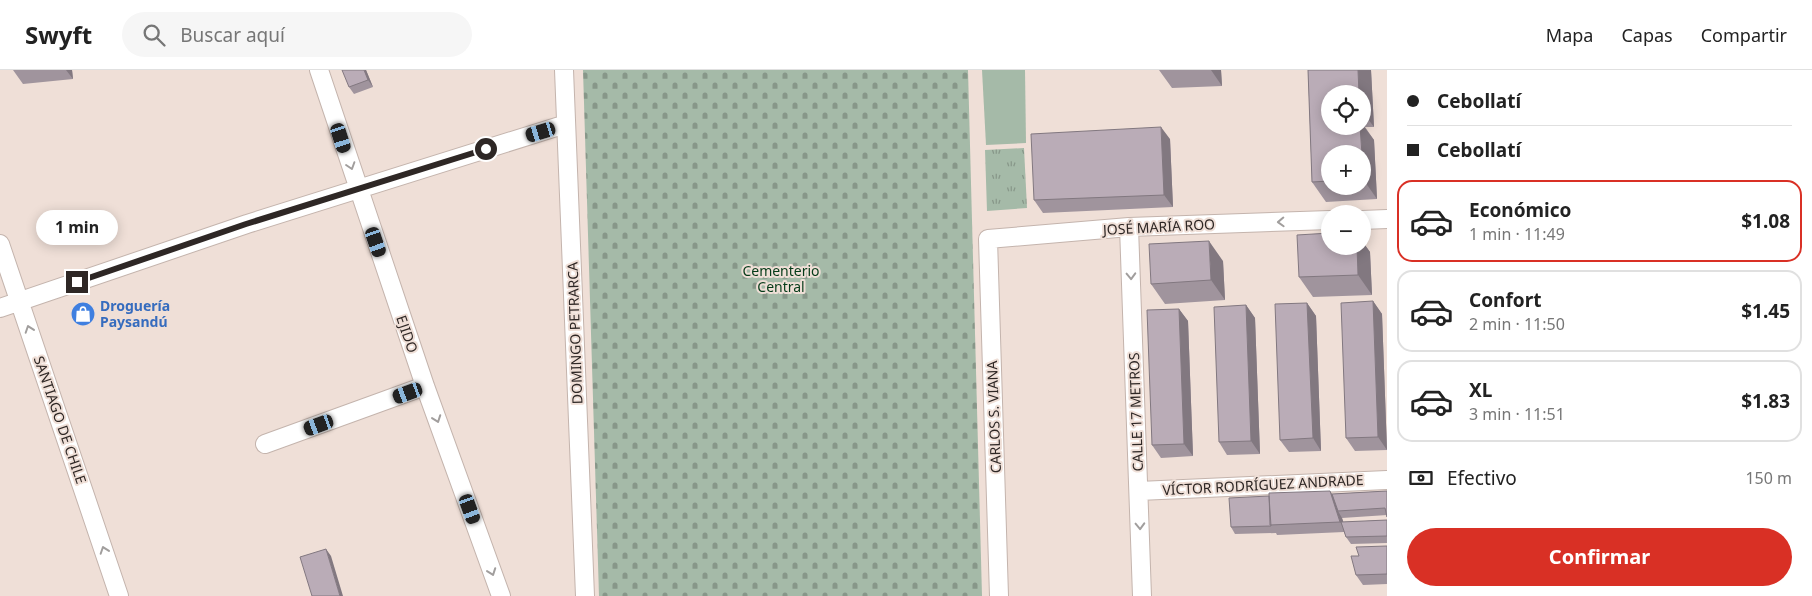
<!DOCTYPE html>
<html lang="es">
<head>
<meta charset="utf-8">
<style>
  :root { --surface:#fff; --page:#f6f6f6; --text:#222; --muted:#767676; --line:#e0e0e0; --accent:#d93025 }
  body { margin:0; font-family:"Noto Sans",sans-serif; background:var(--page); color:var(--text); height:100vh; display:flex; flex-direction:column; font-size:19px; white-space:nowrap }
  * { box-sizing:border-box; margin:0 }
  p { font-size:16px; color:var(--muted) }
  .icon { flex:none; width:28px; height:28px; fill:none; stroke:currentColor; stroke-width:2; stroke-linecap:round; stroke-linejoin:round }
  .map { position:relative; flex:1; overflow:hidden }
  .details { display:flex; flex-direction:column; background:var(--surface); width:425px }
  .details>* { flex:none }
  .top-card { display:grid; align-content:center; height:110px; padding:0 20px; background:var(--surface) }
  .controls { position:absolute; left:1321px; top:15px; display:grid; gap:10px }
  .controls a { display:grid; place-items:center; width:50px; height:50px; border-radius:50%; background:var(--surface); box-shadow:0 2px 12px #0003; font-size:25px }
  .end { position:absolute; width:22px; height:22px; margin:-11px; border:6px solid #2e2725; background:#fff; box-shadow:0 0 0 2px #fff }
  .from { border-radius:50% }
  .bubble { position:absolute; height:35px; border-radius:18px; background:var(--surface); box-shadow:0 2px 12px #0003; font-size:16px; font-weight:700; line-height:35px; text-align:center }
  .car { position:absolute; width:15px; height:30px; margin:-15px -8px; border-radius:6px; box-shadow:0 0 4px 1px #0007; background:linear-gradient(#222 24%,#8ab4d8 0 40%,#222 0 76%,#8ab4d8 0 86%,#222 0) }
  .top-card b { display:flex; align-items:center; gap:18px; height:48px; font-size:19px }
  .top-card b+b { border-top:1px solid var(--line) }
  .top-card i { width:12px; height:12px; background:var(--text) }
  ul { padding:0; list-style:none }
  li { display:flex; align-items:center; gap:15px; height:82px; margin:0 10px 8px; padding:0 10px; border:2px solid var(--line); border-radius:15px }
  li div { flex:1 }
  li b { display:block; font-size:19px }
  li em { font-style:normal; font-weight:700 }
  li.active { border-color:var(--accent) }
  li>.icon { width:45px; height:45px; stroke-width:1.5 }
  .pay { display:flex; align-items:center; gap:12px; height:55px; padding:0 20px; font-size:19px }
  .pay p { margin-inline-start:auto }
  .cta { display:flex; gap:10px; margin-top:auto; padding:10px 20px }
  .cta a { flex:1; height:58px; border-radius:30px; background:var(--accent); color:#fff; font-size:20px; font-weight:700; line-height:58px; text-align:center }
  header { display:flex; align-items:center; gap:30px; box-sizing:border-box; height:70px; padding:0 25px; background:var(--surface); border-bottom:1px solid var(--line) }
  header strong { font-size:24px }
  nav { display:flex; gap:28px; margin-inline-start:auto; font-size:18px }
  .search { width:350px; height:45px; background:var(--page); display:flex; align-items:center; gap:12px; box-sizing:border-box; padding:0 18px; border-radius:28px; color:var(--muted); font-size:19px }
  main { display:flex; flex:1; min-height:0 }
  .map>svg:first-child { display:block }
</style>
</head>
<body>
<header>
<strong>Swyft</strong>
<div class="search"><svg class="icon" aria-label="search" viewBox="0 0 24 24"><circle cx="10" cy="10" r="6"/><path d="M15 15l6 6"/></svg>Buscar aquí</div>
<nav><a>Mapa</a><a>Capas</a><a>Compartir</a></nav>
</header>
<main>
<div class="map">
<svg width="1387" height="526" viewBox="0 0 1387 526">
  <defs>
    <pattern id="cemetery-stones" width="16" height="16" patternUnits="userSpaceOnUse" patternTransform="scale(1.25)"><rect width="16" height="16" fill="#a5baa8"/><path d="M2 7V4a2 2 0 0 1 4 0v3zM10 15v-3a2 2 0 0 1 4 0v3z" fill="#879789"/></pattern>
    <pattern id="park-tufts" width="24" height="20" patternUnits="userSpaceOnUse" patternTransform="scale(1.25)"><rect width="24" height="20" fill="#a5baa8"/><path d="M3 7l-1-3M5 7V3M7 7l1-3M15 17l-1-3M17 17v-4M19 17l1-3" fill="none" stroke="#879789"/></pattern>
  </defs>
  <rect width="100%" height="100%" fill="#efdfd7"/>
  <path fill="url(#cemetery-stones)" d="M 583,0 L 968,0 L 982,526 L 599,526 Z"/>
  <path fill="url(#park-tufts)" d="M 1024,78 L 1027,138 L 987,141 L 985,80 Z"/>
  <path fill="#a5baa8" d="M 982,0 L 1025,0 L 1026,73 L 986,75 Z"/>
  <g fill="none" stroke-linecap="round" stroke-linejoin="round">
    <defs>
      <path id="minor" d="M 319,0 L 425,316 L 501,526
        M 564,0 L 585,526
        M 1362,150 L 1387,149
        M 1129,157 L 1142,526
        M 0,174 L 119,526
        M 0,238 L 247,154 L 566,54
        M 265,374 L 425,316
        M 1139,421 L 1387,410
        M 999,526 L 988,169 L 1129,157 L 1330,150"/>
    </defs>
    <use href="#minor" stroke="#c4b4ad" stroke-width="20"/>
    <use href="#minor" stroke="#fff" stroke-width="18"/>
  </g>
  <path fill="#a0949d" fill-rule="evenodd" d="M 13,0 L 72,0 L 73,9 L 23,14 Z
    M 366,0 L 373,17 L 354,24 L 349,17 Z
    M 1159,0 L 1221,0 L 1222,16 L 1172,18 Z
    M 1308,0 L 1371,0 L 1374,57 L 1365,57 L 1374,70 L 1377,129 L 1326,132 L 1312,112 ZM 1330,24 L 1362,24 L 1362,56 L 1330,56 ZM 1330,84 L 1362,84 L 1362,116 L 1330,116 Z
    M 1170,69 L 1173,137 L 1043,143 L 1034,130 Z
    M 1362,171 L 1370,182 L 1372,225 L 1313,227 L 1299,207 L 1362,176 Z
    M 1223,191 L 1225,230 L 1165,234 L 1151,214 Z
    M 1373,231 L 1382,244 L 1387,380 L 1355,381 L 1346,368 Z
    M 1307,233 L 1316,246 L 1321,381 L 1289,382 L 1280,370 Z
    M 1246,235 L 1255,248 L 1260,384 L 1227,385 L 1219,372 Z
    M 1179,239 L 1188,251 L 1193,386 L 1161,388 L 1152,375 Z
    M 1387,421 L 1387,445 L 1342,448 L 1343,452 L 1387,450 L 1387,473 L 1351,474 L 1346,467 L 1344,462 L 1277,465 L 1276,463 L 1235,464 L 1231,457 L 1332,424 Z
    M 1387,476 L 1387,514 L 1363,515 L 1356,505 L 1359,486 Z"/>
  <path fill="#827880" d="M 66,0 L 72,0 L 73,9 Z
    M 364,0 L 366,0 L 373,17 L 368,10 Z
    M 1211,0 L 1221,0 L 1222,16 Z
    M 1358,0 L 1371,0 L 1374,57 L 1362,41 L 1362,24 L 1359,24 Z
    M 1362,54 L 1374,70 L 1377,129 L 1363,109 L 1362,84 L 1360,56 L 1362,56 Z
    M 1161,57 L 1170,69 L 1173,137 L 1164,125 Z
    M 1209,171 L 1223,191 L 1225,230 L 1211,210 Z
    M 1362,171 L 1370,182 L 1372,225 L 1358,205 L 1357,176 L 1362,176 Z
    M 1373,231 L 1382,244 L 1387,380 L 1378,367 Z
    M 1307,233 L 1316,246 L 1321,381 L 1313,368 Z
    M 1246,235 L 1255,248 L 1260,384 L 1251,371 Z
    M 1179,239 L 1188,251 L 1193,386 L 1184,374 Z
    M 1330,421 L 1337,431 L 1338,441 L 1342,448 L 1347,462 L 1340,452 Z
    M 326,479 L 331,486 L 343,526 L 340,526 Z"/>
  <path fill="#baacb7" stroke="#827880" d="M 342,0 L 364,0 L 368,10 L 349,17 Z
    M 1308,0 L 1358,0 L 1359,24 L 1330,24 L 1330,56 L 1360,56 L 1362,84 L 1330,84 L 1330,111 L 1312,112 Z
    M 1161,57 L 1164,125 L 1034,130 L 1031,64 Z
    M 1330,163 L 1330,176 L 1357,176 L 1358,205 L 1299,207 L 1297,165 Z
    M 1209,171 L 1211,210 L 1151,214 L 1149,174 Z
    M 1373,231 L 1378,367 L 1346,368 L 1341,233 Z
    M 1307,233 L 1313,368 L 1280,370 L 1275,234 Z
    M 1246,235 L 1251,371 L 1219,372 L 1214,237 Z
    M 1179,239 L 1184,374 L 1152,375 L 1147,240 Z
    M 1330,421 L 1340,452 L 1270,455 L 1269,423 Z
    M 1387,421 L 1387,447 L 1385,438 L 1338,441 L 1332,424 Z
    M 1269,426 L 1271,456 L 1231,457 L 1229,428 Z
    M 1387,450 L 1387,466 L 1346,467 L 1341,452 Z
    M 1387,476 L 1387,504 L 1356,505 L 1351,486 L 1359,486 L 1356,477 Z
    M 326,479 L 340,526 L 312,526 L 300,487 Z"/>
  <defs><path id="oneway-chevron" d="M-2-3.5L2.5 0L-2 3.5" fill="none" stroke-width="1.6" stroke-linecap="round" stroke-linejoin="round" transform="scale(1.25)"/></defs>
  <g stroke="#a19e9d">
    <use href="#oneway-chevron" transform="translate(351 96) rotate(72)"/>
    <use href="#oneway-chevron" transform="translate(1281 152) rotate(178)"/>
    <use href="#oneway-chevron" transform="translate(1131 206) rotate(88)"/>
    <use href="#oneway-chevron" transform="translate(29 259) rotate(-109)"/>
    <use href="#oneway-chevron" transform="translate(437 349) rotate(70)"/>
    <use href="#oneway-chevron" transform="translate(1140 456) rotate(88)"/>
    <use href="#oneway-chevron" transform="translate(104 480) rotate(-109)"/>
    <use href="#oneway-chevron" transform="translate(492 502) rotate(70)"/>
  </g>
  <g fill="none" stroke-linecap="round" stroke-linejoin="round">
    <path stroke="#2e2725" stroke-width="6" d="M 77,212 L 246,154 L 486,79"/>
  </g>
  <defs>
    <symbol id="shop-disc" viewBox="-11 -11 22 22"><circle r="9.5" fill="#3f7fe0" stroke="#efdfd7"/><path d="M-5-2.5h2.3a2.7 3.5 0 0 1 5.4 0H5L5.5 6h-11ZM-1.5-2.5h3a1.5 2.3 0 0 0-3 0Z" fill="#fff"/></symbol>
  </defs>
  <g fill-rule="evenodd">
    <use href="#shop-disc" x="69" y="230" width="28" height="28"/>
  </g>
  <g text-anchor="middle" stroke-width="4" stroke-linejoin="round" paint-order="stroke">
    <g font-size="14" fill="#2e2725" stroke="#efdfd7">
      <text transform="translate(1159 157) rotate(-3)" y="5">JOSÉ MARÍA ROO</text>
      <text transform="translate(575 263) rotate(-92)" y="5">DOMINGO PETRARCA</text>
      <text transform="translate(407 264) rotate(71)" y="5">EJIDO</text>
      <text transform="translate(1136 342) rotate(-92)" y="5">CALLE 17 METROS</text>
      <text transform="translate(994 347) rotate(-92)" y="5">CARLOS S. VIANA</text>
      <text transform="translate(60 350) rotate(71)" y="5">SANTIAGO DE CHILE</text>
      <text transform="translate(1263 415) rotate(-3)" y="5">VÍCTOR RODRÍGUEZ ANDRADE</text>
    </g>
    <g font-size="14" fill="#043b18" stroke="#efdfd7">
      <text x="781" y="206">Cementerio<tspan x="781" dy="16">Central</tspan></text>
    </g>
    <g font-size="14" font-weight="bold" fill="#366cbe" stroke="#efdfd7" text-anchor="start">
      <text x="100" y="241">Droguería<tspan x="100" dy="16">Paysandú</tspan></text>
    </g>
  </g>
</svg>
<div class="controls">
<a><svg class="icon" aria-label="locate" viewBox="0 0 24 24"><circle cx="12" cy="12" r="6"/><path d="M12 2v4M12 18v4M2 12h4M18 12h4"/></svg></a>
<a>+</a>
<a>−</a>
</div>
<i class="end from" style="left:486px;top:79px"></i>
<i class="end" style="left:77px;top:212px"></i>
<div class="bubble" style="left:36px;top:140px;width:82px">1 min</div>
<i class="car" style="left:541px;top:62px;rotate:253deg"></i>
<i class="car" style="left:341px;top:68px;rotate:162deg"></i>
<i class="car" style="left:376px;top:172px;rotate:161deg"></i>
<i class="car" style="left:408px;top:323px;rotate:250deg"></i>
<i class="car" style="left:319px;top:355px;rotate:250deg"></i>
<i class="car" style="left:470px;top:439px;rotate:160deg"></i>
</div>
<section class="details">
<div class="top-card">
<b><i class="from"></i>Cebollatí</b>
<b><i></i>Cebollatí</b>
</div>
<ul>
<li class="active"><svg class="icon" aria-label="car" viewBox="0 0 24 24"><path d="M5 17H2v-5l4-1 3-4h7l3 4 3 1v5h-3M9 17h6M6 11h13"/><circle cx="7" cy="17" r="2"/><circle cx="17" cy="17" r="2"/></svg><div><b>Económico</b><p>1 min · 11:49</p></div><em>$1.08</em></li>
<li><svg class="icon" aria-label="car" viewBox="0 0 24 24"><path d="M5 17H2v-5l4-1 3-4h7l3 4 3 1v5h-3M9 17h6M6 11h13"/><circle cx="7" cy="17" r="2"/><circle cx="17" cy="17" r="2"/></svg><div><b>Confort</b><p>2 min · 11:50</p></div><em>$1.45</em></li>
<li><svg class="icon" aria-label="car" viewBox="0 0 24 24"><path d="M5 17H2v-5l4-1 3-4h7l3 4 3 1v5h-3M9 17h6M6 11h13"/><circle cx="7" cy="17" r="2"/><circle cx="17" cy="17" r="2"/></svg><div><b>XL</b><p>3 min · 11:51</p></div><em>$1.83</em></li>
</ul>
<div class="pay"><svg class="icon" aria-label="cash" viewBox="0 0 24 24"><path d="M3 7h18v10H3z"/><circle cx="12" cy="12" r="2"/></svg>Efectivo<p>150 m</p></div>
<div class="cta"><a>Confirmar</a></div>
</section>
</main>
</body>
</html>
